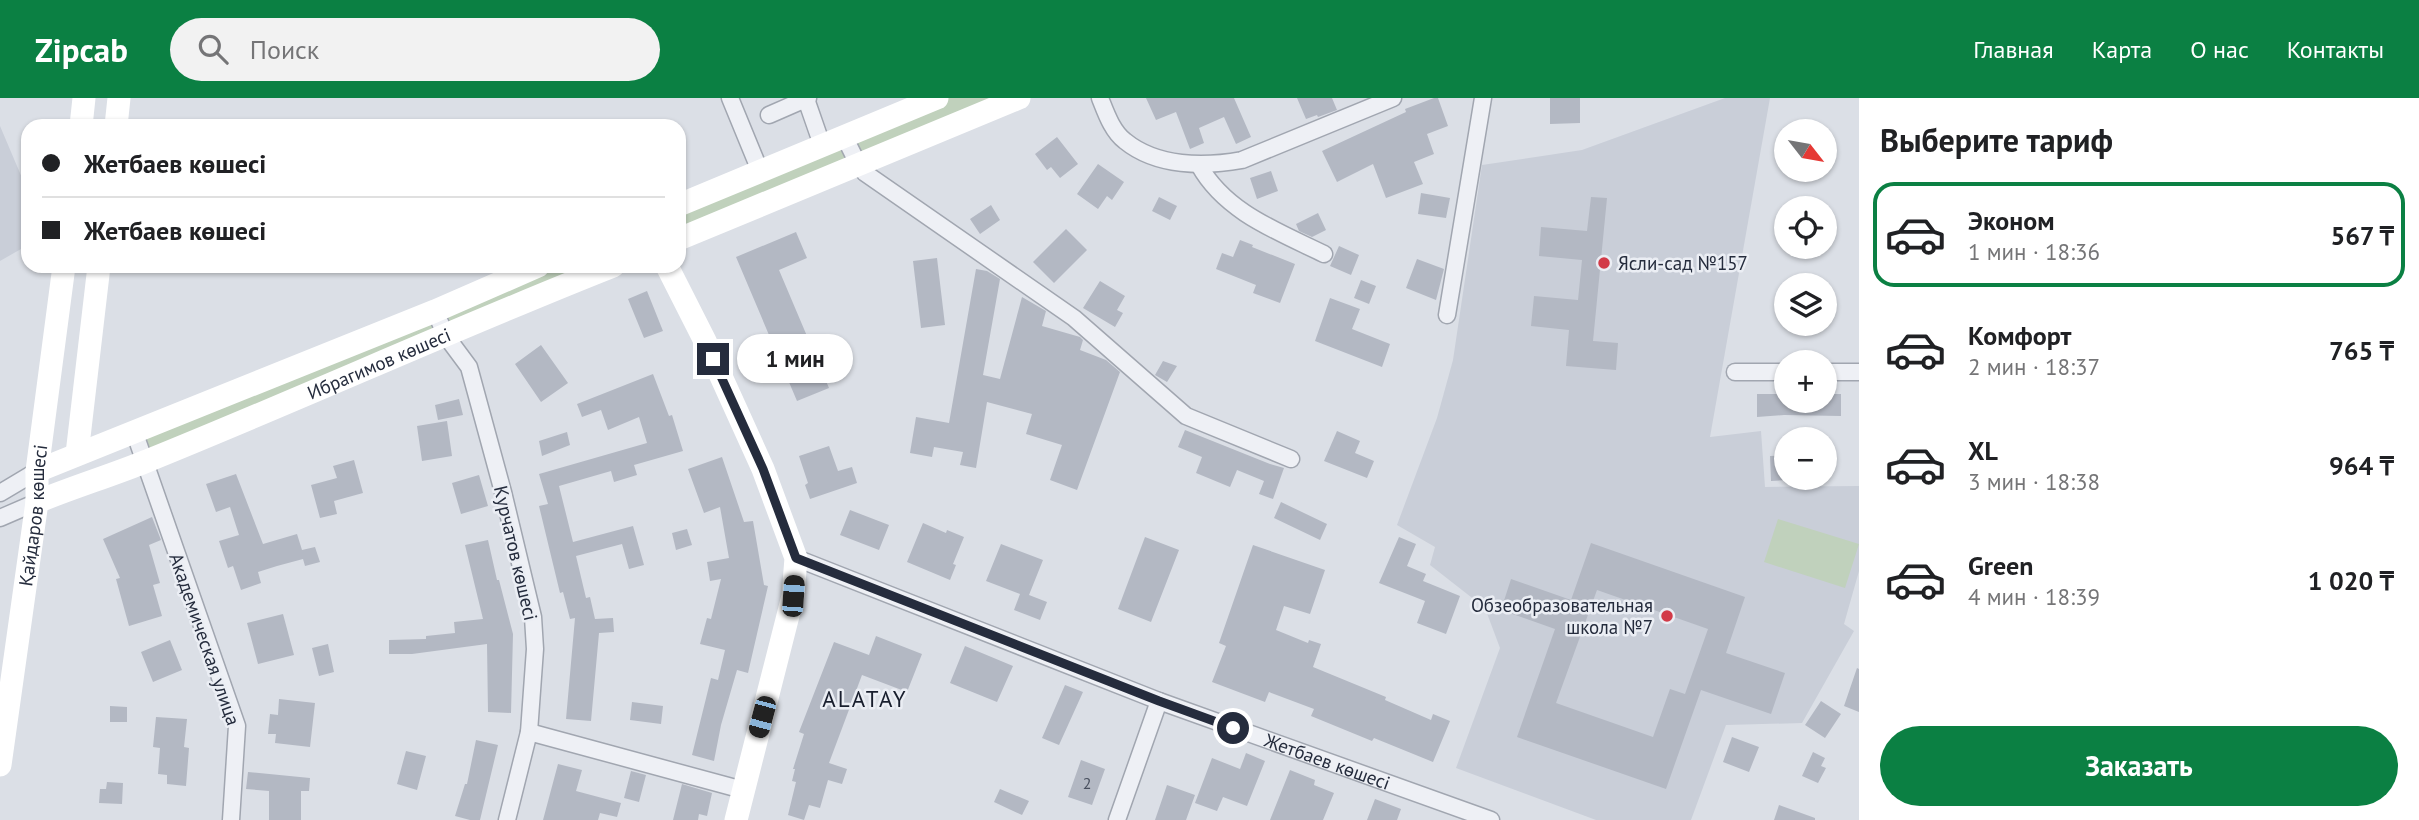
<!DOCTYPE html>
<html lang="ru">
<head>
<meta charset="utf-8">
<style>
  :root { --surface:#fff; --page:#f2f2f2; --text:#202124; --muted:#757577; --line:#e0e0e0; --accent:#0b8043 }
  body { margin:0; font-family:"PT Sans",sans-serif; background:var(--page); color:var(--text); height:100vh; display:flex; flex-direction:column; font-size:26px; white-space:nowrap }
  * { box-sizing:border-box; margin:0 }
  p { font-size:23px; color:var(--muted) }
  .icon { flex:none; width:38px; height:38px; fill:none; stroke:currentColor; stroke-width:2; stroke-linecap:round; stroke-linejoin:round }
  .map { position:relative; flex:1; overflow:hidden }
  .side { display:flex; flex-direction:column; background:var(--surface); width:560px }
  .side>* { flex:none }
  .top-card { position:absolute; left:21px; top:21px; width:665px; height:154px; border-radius:21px; box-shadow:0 2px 5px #0004; display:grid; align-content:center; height:154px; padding:0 21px; background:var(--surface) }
  .needle { width:46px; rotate:121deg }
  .tools { position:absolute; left:1774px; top:21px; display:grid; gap:14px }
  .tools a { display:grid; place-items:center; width:63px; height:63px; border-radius:50%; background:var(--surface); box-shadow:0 2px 5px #0004; font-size:35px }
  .end { position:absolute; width:32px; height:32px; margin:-16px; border:9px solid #252c3d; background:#fff; box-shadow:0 0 0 4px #fff }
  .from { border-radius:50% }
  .bubble { position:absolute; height:49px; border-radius:24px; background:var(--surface); box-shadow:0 2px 5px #0004; font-size:23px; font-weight:800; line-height:49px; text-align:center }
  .car { position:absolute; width:21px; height:42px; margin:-21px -10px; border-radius:9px; box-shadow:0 0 5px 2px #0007; background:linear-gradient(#222 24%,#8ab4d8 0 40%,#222 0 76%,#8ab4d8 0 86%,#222 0) }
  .top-card b { display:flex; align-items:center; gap:24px; height:66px; font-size:26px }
  .top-card b+b { border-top:2px solid var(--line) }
  .top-card i { width:18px; height:18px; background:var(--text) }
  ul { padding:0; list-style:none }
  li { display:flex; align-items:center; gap:21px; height:105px; margin:0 14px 10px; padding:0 7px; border:4px solid transparent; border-radius:21px }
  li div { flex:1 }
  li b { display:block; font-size:26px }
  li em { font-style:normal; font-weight:800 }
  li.current { border-color:var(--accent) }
  li>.icon { width:63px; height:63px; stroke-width:1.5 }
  h2 { padding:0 21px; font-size:32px; line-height:84px }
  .primary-button { display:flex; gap:14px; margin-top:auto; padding:14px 21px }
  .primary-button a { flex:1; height:80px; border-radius:42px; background:var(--accent); color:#fff; font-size:28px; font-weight:800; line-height:80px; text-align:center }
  header { display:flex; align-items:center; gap:42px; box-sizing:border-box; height:98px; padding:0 35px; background:var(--accent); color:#fff }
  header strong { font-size:33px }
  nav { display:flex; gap:38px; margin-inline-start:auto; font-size:24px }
  .search { width:490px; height:63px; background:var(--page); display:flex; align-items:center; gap:18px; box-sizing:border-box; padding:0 24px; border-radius:38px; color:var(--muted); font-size:26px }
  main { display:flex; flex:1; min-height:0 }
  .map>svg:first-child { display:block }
</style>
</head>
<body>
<header>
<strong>Zipcab</strong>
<div class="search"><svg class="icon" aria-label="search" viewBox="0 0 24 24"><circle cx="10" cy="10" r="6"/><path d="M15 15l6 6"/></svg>Поиск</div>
<nav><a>Главная</a><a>Карта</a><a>О нас</a><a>Контакты</a></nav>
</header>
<main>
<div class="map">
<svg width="1859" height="722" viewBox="0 0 1859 722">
  <rect width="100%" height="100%" fill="#dbdfe6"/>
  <path fill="#c9ced8" d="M 1725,0 L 1770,0 L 1710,339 L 1761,333 L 1765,389 L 1859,388 L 1859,473 L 1844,526 L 1854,533 L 1802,625 L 1726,627 L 1691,722 L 1596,722 L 1456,670 L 1500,550 L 1485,510 L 1430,467 L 1435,449 L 1397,427 L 1437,320 L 1453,262 L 1482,67 L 1582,52 Z
    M 0,28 L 28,94 L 28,144 L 21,151 L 0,163 Z"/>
  <path fill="#c0d1bc" d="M 943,0 L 1005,0 L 857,61 L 847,39 Z
    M 842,42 L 852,63 L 679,136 L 679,110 Z
    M 544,168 L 602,168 L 447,235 L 437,214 Z
    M 434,215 L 444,236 L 145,362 L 138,343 Z
    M 1778,421 L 1859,446 L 1845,490 L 1764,464 Z"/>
  <path fill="#b3b8c3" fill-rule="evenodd" d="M 1146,0 L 1234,0 L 1251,39 L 1236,46 L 1224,19 L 1199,30 L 1204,45 L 1190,51 L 1176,14 L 1156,22 Z
    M 1297,0 L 1332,0 L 1337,12 L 1318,19 L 1317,17 L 1306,21 Z
    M 1434,0 L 1438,0 L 1448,28 L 1427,36 L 1434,56 L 1414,64 L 1423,86 L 1386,100 L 1373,66 L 1337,84 L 1322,53 L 1406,14 L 1405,11 Z
    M 1550,0 L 1580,0 L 1580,25 L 1550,26 Z
    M 1057,39 L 1078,66 L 1060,80 L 1051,69 L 1047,72 L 1035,56 Z
    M 1098,66 L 1124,84 L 1112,102 L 1107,98 L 1098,111 L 1077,96 Z
    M 1271,73 L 1278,93 L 1257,101 L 1250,80 Z
    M 1421,95 L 1450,100 L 1446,120 L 1418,116 Z
    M 1159,99 L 1177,108 L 1170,122 L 1152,113 Z
    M 1591,99 L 1607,100 L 1593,243 L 1618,245 L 1616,272 L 1566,268 L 1569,232 L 1531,228 L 1534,198 L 1578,202 L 1582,162 L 1539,158 L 1541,129 L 1587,133 Z
    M 991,107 L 1000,122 L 980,136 L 970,121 Z
    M 1318,115 L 1326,132 L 1312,139 L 1299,133 L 1296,126 Z
    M 1066,131 L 1087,152 L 1054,185 L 1033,164 Z
    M 796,134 L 807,160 L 779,172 L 829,290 L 797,303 L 736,159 Z
    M 1240,142 L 1253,147 L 1252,149 L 1295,166 L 1280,205 L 1253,195 L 1256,187 L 1216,171 L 1222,155 L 1233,159 Z
    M 1339,148 L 1359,157 L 1351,177 L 1330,168 Z
    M 937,160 L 945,227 L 921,230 L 913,163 Z
    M 1417,161 L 1444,171 L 1436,202 L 1406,190 Z
    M 976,171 L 987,173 L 1000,181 L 983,277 L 1000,281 L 1022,199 L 1046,213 L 1042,228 L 1080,239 L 1083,242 L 1080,252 L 1106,262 L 1120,274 L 1077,392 L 1050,382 L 1062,347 L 1026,336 L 1032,316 L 987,304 L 976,370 L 960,367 L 963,354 L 934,349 L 932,359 L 910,355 L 916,319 L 949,325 Z
    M 1361,182 L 1376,188 L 1369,206 L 1354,200 Z
    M 1100,183 L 1125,198 L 1117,212 L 1123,215 L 1115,229 L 1083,210 Z
    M 647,193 L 663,233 L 644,240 L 628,201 Z
    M 1330,200 L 1360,211 L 1352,231 L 1390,246 L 1382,269 L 1315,243 Z
    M 541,247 L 568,285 L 541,304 L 515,266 Z
    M 1163,263 L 1177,268 L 1167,284 L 1155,277 Z
    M 653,276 L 669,318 L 672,317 L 683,353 L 634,367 L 637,377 L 614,384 L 611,373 L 559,388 L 573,444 L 633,428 L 644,467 L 629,471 L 622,446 L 576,458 L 586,500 L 590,499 L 595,521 L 613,520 L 614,534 L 599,535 L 591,623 L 566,621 L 575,520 L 570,521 L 563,494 L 560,495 L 539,408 L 548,406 L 539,376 L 647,345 L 639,319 L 608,332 L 601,312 L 582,319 L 577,306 Z
    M 1757,296 L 1784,296 L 1784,303 L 1825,303 L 1825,296 L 1841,296 L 1841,318 L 1784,317 L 1757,319 Z
    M 459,301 L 463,317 L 438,322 L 435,307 Z
    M 447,323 L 452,358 L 422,363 L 417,328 Z
    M 1185,332 L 1270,366 L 1284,370 L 1273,401 L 1259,396 L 1264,383 L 1237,372 L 1230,389 L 1196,375 L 1202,359 L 1178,349 Z
    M 1337,333 L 1360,343 L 1355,355 L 1374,363 L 1367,380 L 1324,363 Z
    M 567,334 L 570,347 L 542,358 L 539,343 Z
    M 829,348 L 838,373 L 852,369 L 857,385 L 810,401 L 805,387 L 808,385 L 799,358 Z
    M 1787,357 L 1787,382 L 1771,383 L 1770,358 Z
    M 722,359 L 744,424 L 753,423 L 764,487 L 768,488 L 748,575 L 737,572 L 721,627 L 714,663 L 692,657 L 711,580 L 718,582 L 725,552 L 700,546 L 707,520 L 711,521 L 721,481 L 710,483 L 707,464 L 729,460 L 720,409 L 704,415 L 688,371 Z
    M 354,362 L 363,395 L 334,403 L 337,416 L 320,420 L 311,387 L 337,380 L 333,368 Z
    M 236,376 L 263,446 L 297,436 L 302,452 L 315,449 L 320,464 L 305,468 L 303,461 L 277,468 L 258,474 L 261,485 L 241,492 L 233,468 L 228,470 L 219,443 L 239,437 L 230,409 L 216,414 L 206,386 Z
    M 479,377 L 488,408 L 461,416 L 452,385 Z
    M 1281,404 L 1327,426 L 1320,442 L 1274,420 Z
    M 850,412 L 889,427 L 879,452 L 840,437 Z
    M 152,419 L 161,442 L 149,447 L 160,485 L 153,487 L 162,518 L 129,528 L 116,481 L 120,480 L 103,441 Z
    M 923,425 L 946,435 L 947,432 L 964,439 L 953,466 L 956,467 L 950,482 L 907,464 Z
    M 687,431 L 692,447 L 676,452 L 672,435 Z
    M 1145,439 L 1179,452 L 1151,524 L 1118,511 Z
    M 1399,439 L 1416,446 L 1407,468 L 1426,476 L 1423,483 L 1460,498 L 1446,536 L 1417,525 L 1425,503 L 1379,485 Z
    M 488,442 L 497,482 L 499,482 L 513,536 L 511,615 L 488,614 L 487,546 L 412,556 L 389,556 L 389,542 L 426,541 L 426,538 L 455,535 L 454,524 L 483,521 L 465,447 Z
    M 1591,445 L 1745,499 L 1726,555 L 1785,575 L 1771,616 L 1701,592 L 1666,691 L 1517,639 L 1555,531 L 1501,512 L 1511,481 L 1571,502 ZM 1597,492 L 1708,531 L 1685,596 L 1670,591 L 1653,639 L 1556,605 Z
    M 1001,446 L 1043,462 L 1029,497 L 1047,504 L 1040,522 L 1014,512 L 1020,496 L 986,483 Z
    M 1253,447 L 1325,472 L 1310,516 L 1284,508 L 1276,532 L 1308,545 L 1309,542 L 1321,546 L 1313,569 L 1386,599 L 1385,602 L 1431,622 L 1433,616 L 1450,623 L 1433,664 L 1374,640 L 1372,643 L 1311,618 L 1314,611 L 1269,594 L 1265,604 L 1212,584 L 1226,548 L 1219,545 Z
    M 283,516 L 294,557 L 258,566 L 247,525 Z
    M 876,538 L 922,556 L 907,594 L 862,577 L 829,665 L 847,671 L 842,686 L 828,682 L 820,710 L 809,707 L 804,722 L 788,717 L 796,684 L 792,683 L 795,671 L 793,671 L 804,636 L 799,634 L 834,544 L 869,557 Z
    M 170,542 L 182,572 L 153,584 L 141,554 Z
    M 328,546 L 334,574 L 319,578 L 312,550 Z
    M 965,548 L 1013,568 L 997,604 L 950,585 Z
    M 1857,570 L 1859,571 L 1859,614 L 1844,608 Z
    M 1065,587 L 1083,594 L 1059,647 L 1042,640 Z
    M 279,601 L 315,605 L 310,649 L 275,645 L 276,636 L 268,636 L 270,616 L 278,617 Z
    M 1821,603 L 1841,616 L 1825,640 L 1805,627 Z
    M 632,604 L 663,608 L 661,626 L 630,622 Z
    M 110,608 L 127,609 L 127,624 L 110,624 Z
    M 156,619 L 187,621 L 184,649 L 189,650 L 186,688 L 167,686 L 167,677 L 158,676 L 160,650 L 153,649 Z
    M 1732,639 L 1759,649 L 1749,674 L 1723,664 Z
    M 476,642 L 498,647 L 480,722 L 470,722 L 455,718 L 465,686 L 467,686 Z
    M 406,653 L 426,658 L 417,692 L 397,686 Z
    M 1813,654 L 1825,660 L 1821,668 L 1826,670 L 1818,685 L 1802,678 Z
    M 1246,655 L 1265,663 L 1247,708 L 1223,699 L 1217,713 L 1195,705 L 1212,660 L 1240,671 Z
    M 1081,662 L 1105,671 L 1092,707 L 1068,699 Z
    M 558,666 L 582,672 L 576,693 L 621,705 L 617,719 L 600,715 L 598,722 L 543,722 Z
    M 1290,672 L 1315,682 L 1314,687 L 1334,695 L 1323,722 L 1270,722 Z
    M 631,673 L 646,677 L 639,704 L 624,700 Z
    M 248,674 L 310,680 L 309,693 L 301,693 L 301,722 L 269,722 L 269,693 L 246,691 Z
    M 107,684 L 123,685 L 122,706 L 99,705 L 100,691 L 106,691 Z
    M 682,686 L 712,695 L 707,718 L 699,716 L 698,722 L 673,722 Z
    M 1167,687 L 1195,697 L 1186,722 L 1155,722 Z
    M 1000,691 L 1029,703 L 1022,717 L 994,704 Z
    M 1375,701 L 1401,711 L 1397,722 L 1367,722 Z
    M 1779,707 L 1815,720 L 1815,722 L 1774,722 Z"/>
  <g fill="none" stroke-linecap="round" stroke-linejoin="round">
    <defs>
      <g id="street">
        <path d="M 730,0 L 760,73"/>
        <path d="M 1100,0 C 1106,15 1112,33 1125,43 C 1157,69 1204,69 1242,62 L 1393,0"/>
        <path d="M 806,1 L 822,47"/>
        <path d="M 769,17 L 808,0"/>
        <path d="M 844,38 L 858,66 L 865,75 L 1074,220 L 1186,318 L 1291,361"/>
        <path d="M 1199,67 C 1225,114 1277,133 1324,156"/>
        <path d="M 435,213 L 446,238 L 469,269 L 503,394 L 533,519 L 535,551 L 529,634 L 507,722"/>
        <path d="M 1447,217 L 1483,0"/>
        <path d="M 1735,274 L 1787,274"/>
        <path d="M 1825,274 L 1859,274"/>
        <path d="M 134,333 L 237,628 L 231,722"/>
        <path d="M 0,395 L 37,373"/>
        <path d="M 0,420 L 37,404"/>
        <path id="s1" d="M 796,460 L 1159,603 L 1491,722"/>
        <path d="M 529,634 L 743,692"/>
        <path d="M 1117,722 L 1159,603"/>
      </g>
    </defs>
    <use href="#street" stroke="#a1a6b0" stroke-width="19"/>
    <use href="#street" stroke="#eef0f5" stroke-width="16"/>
    <g stroke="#fff" stroke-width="23">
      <path d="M 81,28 L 84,0"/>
      <path d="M 116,28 L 119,0"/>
      <path d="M 679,107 L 937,0"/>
      <path d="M 679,141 L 1019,0"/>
      <path d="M 667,168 L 705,243 L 763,371 L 796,460 L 793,498 L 736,722"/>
      <path d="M 77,356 L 99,168"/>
      <path d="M 37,373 L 435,213 L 538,168"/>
      <path id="s2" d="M 37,404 C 73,389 110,378 147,363 C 303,300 456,230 613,168"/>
      <path id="s3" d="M 0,667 L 37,404 L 37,373 L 64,168"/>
    </g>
  </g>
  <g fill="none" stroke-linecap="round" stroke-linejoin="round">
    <path stroke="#252c3d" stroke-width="9" d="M 713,261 L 763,371 L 796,460 L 1159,603 L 1233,630"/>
  </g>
  <g fill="#d23a48" stroke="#ebeef4" stroke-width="2.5">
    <circle cx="1604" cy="165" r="7"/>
    <circle cx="1667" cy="518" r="7"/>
  </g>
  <g text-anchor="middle" stroke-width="5" stroke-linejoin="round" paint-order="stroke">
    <g font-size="16" fill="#484f5e">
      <text x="1087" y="691">2</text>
    </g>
    <g font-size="19" fill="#252c3d" stroke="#ebeef4" text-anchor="start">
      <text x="1618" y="172">Ясли-сад №157</text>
      <text x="1653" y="514" text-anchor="end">Обзеобразовательная<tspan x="1653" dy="22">школа №7</tspan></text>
    </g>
    <g font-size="19" fill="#252c3d" stroke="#ebeef4">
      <text dy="7" stroke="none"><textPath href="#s2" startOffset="369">Ибрагимов көшесі</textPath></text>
      <text dy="7" stroke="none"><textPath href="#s3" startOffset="252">Қайдаров көшесі</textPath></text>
      <text transform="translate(516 455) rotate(77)" y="7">Курчатов көшесі</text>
      <text transform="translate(205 541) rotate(71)" y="7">Академическая улица</text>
      <text dy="7" stroke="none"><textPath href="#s1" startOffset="569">Жетбаев көшесі</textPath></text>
    </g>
    <g font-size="23" letter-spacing="2" fill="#181e2d" stroke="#ebeef4">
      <text x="865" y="609">ALATAY</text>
    </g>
  </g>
</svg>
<div class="tools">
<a><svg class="needle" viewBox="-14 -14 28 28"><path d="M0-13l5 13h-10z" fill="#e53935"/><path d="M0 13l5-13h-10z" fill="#757577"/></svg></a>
<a><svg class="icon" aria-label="locate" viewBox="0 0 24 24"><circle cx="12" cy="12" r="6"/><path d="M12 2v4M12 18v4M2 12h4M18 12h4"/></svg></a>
<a><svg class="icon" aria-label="layers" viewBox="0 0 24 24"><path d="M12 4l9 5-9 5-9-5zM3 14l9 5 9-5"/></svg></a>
<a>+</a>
<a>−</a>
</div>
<i class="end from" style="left:1233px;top:630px"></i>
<i class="end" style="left:713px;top:261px"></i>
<div class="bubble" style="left:737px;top:236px;width:116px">1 мин</div>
<i class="car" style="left:793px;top:498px;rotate:4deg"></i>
<i class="car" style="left:762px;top:619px;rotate:195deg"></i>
<div class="top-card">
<b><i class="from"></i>Жетбаев көшесі</b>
<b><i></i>Жетбаев көшесі</b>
</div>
</div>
<section class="side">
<h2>Выберите тариф</h2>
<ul>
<li class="current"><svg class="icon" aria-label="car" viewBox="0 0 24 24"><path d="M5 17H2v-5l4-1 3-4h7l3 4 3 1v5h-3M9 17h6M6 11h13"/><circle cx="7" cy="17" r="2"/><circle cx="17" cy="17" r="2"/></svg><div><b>Эконом</b><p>1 мин · 18:36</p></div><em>567 ₸</em></li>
<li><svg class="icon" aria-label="car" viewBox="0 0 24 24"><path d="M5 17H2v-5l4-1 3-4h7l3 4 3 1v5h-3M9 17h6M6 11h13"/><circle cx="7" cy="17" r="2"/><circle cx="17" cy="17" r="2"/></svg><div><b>Комфорт</b><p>2 мин · 18:37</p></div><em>765 ₸</em></li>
<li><svg class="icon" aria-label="car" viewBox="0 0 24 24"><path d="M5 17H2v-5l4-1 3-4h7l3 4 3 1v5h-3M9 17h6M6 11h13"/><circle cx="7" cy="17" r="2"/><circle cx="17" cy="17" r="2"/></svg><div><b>XL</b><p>3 мин · 18:38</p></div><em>964 ₸</em></li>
<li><svg class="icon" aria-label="car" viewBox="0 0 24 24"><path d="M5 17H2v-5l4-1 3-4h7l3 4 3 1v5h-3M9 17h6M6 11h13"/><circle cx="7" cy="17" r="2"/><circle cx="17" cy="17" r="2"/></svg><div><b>Green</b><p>4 мин · 18:39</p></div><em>1 020 ₸</em></li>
</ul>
<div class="primary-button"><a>Заказать</a></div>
</section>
</main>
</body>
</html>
